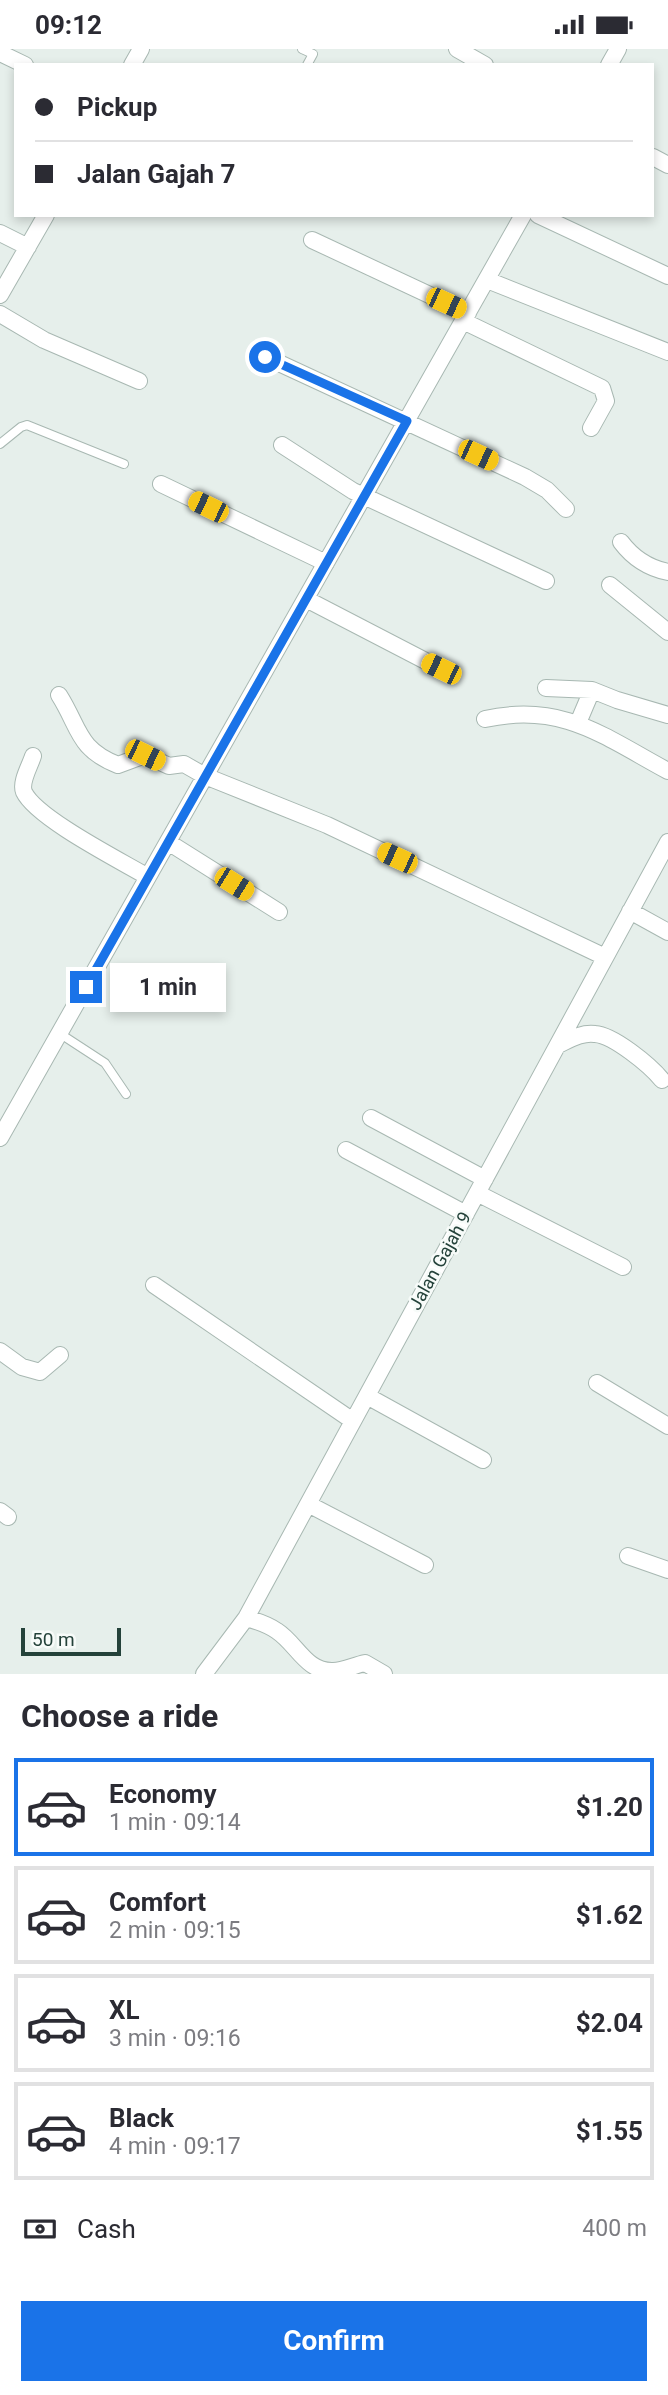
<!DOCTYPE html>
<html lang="en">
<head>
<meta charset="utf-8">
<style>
  :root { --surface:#fff; --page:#f2f2f3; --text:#2b2b33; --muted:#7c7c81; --line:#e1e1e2; --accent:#1a73e8 }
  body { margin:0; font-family:Roboto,sans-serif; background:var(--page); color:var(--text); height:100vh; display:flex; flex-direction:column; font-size:26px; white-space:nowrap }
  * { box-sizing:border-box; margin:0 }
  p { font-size:23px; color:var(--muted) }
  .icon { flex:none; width:38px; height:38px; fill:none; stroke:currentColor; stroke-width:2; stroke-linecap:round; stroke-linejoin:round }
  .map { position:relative; height:1625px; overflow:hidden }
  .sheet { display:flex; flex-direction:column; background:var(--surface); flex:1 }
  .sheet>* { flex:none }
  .hud { position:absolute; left:14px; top:14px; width:640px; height:154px; border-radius:0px; box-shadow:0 4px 10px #0003; display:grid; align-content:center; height:154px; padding:0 21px; background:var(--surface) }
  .scale { position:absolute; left:21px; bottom:18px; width:100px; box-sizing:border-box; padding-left:7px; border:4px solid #24423a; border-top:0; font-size:19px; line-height:24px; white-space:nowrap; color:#24423a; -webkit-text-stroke:5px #f7fbf9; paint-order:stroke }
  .end { position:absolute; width:32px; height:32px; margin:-16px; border:9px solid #1a73e8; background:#fff; box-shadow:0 0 0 4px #fff }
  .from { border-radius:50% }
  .bubble { position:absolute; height:49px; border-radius:0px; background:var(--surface); box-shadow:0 4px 10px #0003; font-size:23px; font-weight:700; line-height:49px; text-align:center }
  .car { position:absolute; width:21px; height:42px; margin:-21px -10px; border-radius:9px; box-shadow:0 0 5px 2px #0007; background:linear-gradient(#f5c518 24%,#345 0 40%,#f5c518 0 76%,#345 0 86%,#f5c518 0) }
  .hud b { display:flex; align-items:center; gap:24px; height:66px; font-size:26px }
  .hud b+b { border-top:2px solid var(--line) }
  .hud i { width:18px; height:18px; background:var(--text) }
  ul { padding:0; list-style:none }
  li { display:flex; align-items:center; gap:21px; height:98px; margin:0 14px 10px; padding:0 7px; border:4px solid var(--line); border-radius:0px }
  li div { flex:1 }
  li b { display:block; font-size:26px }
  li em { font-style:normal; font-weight:700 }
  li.selected { border-color:var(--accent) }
  li>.icon { width:63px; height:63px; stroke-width:1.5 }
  h2 { padding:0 21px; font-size:32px; line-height:84px }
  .pay { display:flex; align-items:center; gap:18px; height:77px; padding:0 21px; font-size:26px }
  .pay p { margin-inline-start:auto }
  .cta { display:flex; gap:14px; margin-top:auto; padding:14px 21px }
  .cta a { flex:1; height:80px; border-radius:0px; background:var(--accent); color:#fff; font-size:28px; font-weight:700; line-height:80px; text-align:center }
  .status { display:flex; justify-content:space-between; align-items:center; height:49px; padding:0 35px; background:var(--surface); direction:ltr }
  .status svg { height:19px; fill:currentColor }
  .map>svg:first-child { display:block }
</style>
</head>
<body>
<div class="status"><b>09:12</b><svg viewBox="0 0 49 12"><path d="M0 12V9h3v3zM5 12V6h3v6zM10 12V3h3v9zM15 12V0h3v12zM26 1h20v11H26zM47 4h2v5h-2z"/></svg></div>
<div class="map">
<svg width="668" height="1625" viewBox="0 0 668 1625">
  <rect width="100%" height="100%" fill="#e6efeb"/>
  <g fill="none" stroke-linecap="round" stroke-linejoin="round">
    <defs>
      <path id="service" d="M 302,0 L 313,5 L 307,16
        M 0,395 L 21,378 L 27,376 L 124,415
        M 59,984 L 105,1014 L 126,1045"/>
      <path id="minor" d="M 457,0 L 485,16
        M 0,4 L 25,16
        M 132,16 L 141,0
        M 609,16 L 618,0
        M 653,108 L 668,116
        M 538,166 L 668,227
        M 0,184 L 28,198
        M 312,191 L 468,264
        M 487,231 L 668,303
        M 0,246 L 46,166
        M 0,265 L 44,291 L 139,332
        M 463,272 L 602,339 L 606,352 L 591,379
        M 266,308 L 525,428 L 547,441 L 566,460
        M 282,396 L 353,442 L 546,532
        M 161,435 L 326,514
        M 621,493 C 633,509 648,519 668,523
        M 610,536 L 668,583
        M 306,550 L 441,620
        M 546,639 L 592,641 L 617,651 L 668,666
        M 59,646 C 80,679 77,700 118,716 L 145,706 L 169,717 L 184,715 L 205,727 L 327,776 L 605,908
        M 485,670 C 562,653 603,687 668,722
        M 578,674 L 592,641
        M 33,707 C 30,717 20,733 24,743 C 36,769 121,812 148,828
        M 168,793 L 279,863
        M 630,862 L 668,883
        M 558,996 C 569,991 582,983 595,985 C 613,986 650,1016 662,1031
        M 371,1069 L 485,1130
        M 0,1089 L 523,166
        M 346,1101 L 466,1165
        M 477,1144 L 623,1218
        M 154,1236 L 353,1372
        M 0,1302 L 22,1318 L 40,1323 L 60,1306
        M 597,1334 L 668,1377
        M 367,1347 L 483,1411
        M 308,1455 L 425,1516
        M 0,1462 L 8,1468
        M 628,1507 L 668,1521
        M 246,1569 C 257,1572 267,1575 277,1582 C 297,1595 306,1623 333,1622 C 343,1622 355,1616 365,1614 L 384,1625
        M 204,1625 L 246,1569 L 668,793"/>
    </defs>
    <use href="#service" stroke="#a8b8b2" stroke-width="10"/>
    <use href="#minor" stroke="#a8b8b2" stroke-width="18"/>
    <use href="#service" stroke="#fff" stroke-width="8"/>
    <use href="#minor" stroke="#fff" stroke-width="16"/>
  </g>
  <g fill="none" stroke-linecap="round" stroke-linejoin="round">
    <path stroke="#1a73e8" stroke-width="9" d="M 86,938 L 407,372 L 265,308"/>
  </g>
  <g text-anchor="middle" stroke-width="5" stroke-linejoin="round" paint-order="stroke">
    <g font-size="18" fill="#24423a" stroke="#f7fbf9">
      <text transform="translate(440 1212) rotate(-61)" y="6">Jalan Gajah 9</text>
    </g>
  </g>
</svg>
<div class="scale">50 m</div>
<i class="end from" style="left:265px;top:308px"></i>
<i class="end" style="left:86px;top:938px"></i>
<div class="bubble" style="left:110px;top:914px;width:116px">1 min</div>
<i class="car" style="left:446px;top:254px;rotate:115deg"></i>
<i class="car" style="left:478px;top:406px;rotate:115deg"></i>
<i class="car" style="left:208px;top:458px;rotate:296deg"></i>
<i class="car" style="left:441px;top:620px;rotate:296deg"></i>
<i class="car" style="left:145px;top:706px;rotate:116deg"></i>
<i class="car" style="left:397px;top:809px;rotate:295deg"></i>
<i class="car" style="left:234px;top:835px;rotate:122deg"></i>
<div class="hud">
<b><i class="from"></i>Pickup</b>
<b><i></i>Jalan Gajah 7</b>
</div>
</div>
<section class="sheet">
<h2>Choose a ride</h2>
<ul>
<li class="selected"><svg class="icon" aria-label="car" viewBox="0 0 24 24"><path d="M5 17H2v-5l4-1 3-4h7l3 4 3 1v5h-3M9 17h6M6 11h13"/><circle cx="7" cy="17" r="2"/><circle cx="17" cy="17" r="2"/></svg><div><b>Economy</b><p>1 min · 09:14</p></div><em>$1.20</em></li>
<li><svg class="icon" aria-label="car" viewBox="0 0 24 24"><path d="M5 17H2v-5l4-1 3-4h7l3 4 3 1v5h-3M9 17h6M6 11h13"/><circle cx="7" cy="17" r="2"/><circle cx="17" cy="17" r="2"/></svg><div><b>Comfort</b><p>2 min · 09:15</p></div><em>$1.62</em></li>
<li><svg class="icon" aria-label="car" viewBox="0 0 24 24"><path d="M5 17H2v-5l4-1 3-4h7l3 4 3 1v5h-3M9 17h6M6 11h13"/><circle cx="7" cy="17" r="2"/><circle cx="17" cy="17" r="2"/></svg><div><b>XL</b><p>3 min · 09:16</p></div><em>$2.04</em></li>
<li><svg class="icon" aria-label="car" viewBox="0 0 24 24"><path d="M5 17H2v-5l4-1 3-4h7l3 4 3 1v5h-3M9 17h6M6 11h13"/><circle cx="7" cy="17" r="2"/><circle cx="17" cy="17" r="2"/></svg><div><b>Black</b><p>4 min · 09:17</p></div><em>$1.55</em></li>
</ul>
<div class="pay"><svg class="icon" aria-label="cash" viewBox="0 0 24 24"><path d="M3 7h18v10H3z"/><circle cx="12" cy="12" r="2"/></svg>Cash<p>400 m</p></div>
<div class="cta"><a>Confirm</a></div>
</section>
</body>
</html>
